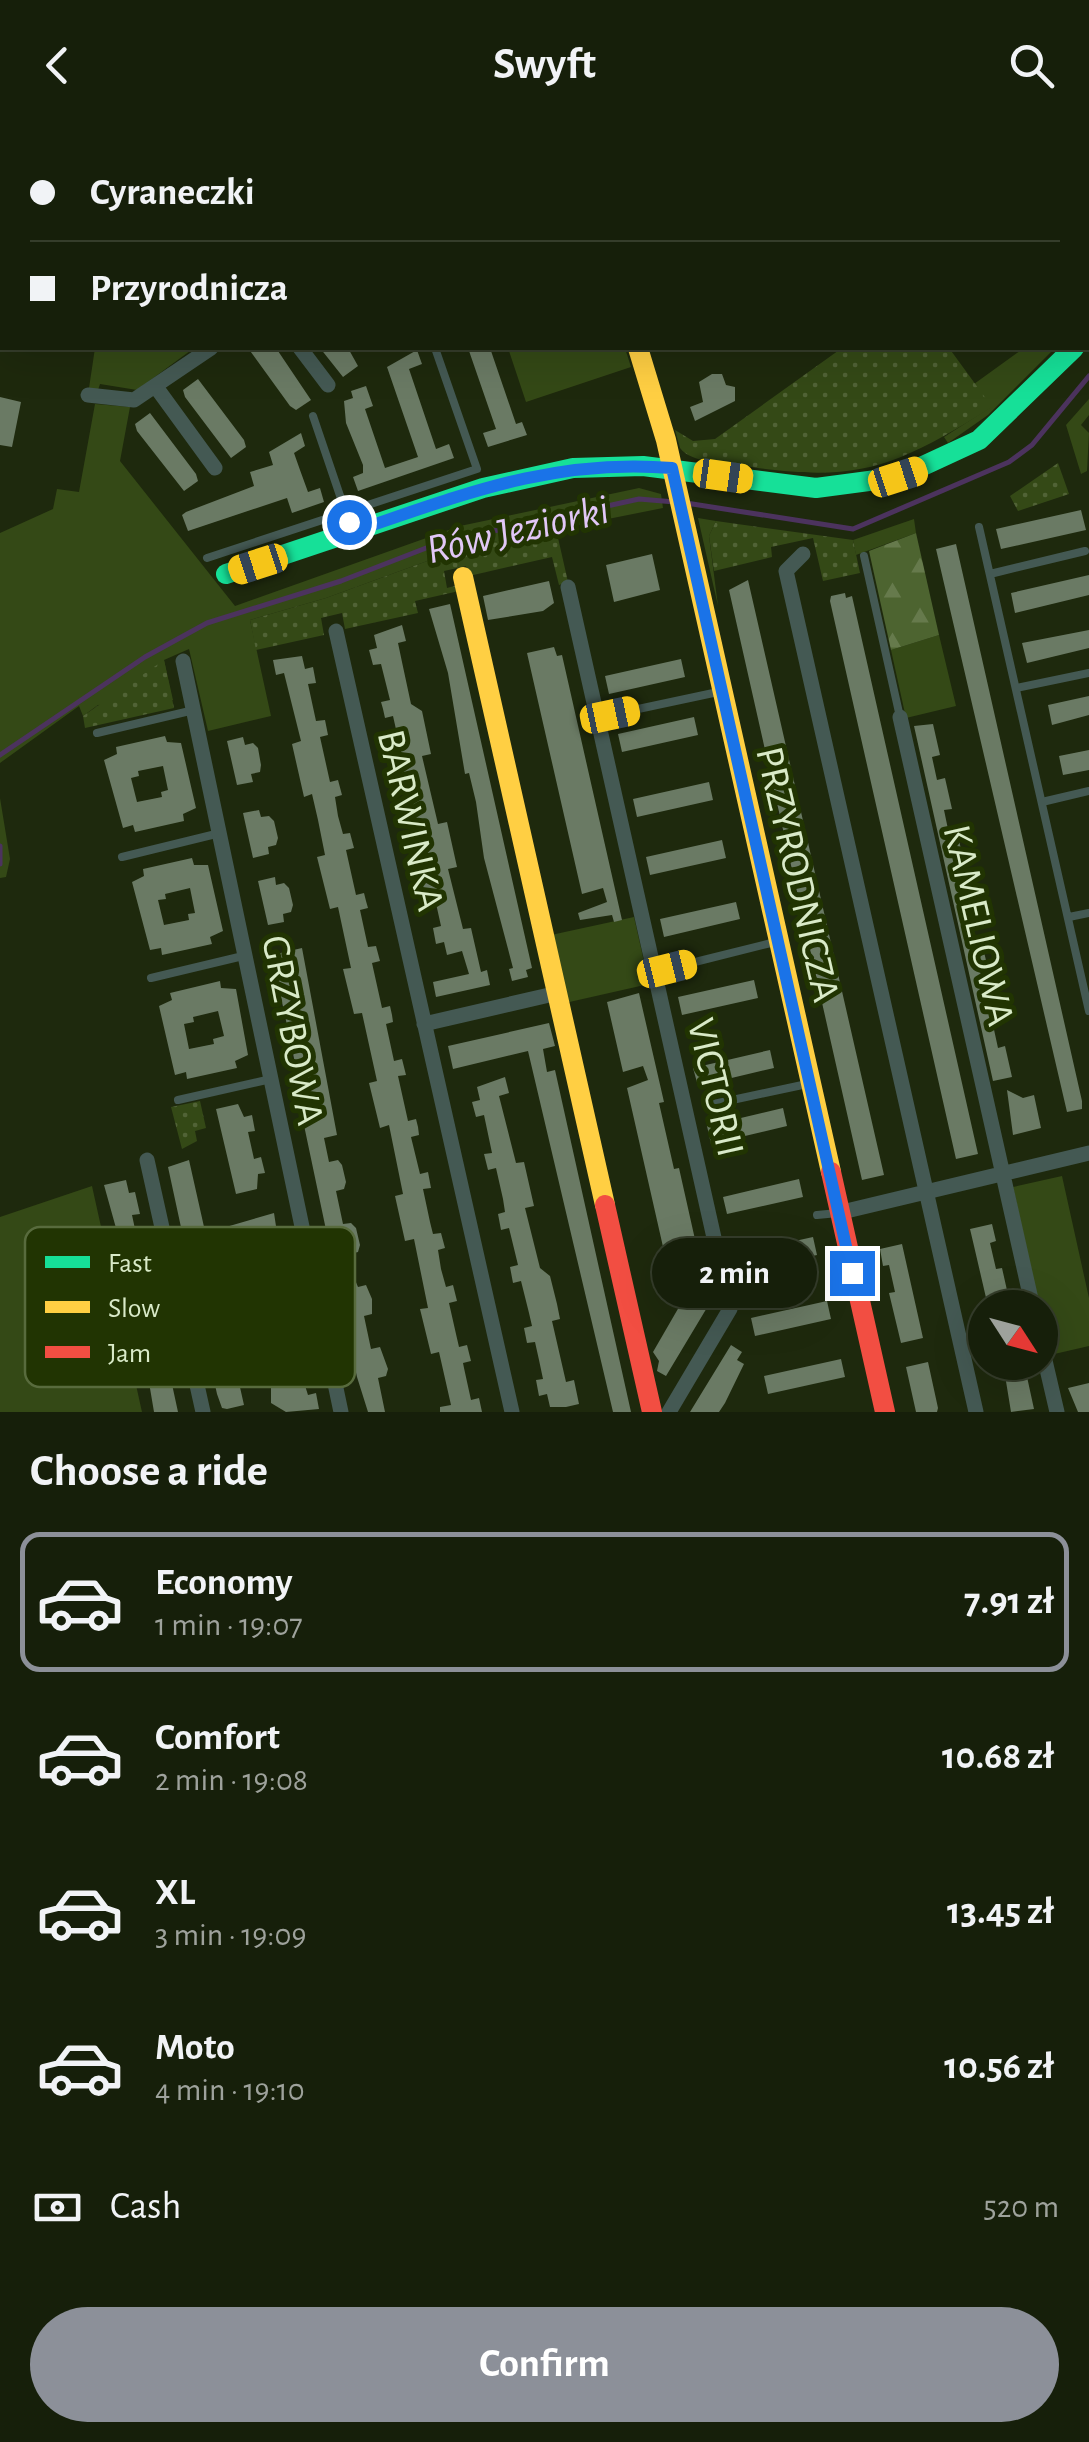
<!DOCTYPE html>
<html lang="en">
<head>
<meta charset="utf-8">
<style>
  :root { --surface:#161f0a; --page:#232c18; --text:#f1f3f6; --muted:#9ea29c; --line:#353d2b; --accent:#8c9099 }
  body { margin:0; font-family:"Alegreya Sans",sans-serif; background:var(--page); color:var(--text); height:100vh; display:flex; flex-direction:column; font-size:38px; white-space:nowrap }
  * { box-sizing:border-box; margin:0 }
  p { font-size:32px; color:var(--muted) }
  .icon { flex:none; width:55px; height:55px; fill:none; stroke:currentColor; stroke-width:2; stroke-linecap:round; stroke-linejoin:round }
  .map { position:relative; height:1282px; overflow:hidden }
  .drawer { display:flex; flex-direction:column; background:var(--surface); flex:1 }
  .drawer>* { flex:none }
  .guide { position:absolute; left:0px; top:0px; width:1090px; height:220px; box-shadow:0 10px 40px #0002,0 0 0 2px var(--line); display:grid; align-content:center; height:220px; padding:0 30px; background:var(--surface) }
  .needle { width:65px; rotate:126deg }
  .fabs { position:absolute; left:968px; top:1160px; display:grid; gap:20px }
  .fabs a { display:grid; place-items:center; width:90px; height:90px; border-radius:50%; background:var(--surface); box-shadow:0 10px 40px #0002,0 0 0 2px var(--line); font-size:50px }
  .end { position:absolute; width:45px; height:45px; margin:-22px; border:12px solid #1a73e8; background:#fff; box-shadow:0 0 0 5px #fff }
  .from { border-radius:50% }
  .bubble { position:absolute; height:70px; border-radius:35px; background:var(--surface); box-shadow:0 10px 40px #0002,0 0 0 2px var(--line); font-size:32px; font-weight:600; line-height:70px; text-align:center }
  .car { position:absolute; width:30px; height:60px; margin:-30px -15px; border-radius:12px; box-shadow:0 0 8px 2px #0007; background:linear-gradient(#f5c518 24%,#345 0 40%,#f5c518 0 76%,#345 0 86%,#f5c518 0) }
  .guide b { display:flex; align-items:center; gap:35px; height:95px; font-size:38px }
  .guide b+b { border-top:2px solid var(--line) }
  .guide i { width:25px; height:25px; background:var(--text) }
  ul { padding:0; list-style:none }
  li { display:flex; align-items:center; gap:30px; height:140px; margin:0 20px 15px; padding:0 10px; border:5px solid transparent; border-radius:20px }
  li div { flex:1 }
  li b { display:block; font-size:38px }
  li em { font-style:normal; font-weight:600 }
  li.current { border-color:var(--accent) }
  li>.icon { width:90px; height:90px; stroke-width:1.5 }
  h2 { padding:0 30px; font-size:45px; line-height:120px }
  .pay { display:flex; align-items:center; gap:25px; height:110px; padding:0 30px; font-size:38px }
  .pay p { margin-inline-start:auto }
  .action { display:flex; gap:20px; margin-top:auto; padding:20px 30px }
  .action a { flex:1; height:115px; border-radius:60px; background:var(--accent); color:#fff; font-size:40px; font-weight:600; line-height:115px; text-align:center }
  header { display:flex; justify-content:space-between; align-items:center; height:130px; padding:0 30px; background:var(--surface); font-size:45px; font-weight:600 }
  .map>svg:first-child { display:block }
</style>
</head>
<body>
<header><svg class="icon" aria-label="back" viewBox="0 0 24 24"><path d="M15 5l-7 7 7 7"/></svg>Swyft<svg class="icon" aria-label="search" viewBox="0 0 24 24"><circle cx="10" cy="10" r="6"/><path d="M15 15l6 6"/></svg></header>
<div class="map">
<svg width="1089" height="1282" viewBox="0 0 1089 1282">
  <defs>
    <pattern id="forest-firs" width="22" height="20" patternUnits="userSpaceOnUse" patternTransform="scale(2.5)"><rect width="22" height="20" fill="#4d6430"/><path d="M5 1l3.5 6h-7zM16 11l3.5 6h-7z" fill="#667a4c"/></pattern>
    <pattern id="park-dots" width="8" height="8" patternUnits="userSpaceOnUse" patternTransform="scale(2.5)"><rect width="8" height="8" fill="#344916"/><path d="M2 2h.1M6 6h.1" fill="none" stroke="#516336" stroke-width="1.8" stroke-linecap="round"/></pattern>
  </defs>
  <rect width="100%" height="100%" fill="#1e290d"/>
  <path fill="#344916" d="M 700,0 L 901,0 L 696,2 Z
    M 95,218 L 194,218 L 137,260 L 100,254 L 98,260 L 89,258 Z
    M 508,218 L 625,218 L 631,237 L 526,272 Z
    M 1024,218 L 1055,218 L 988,285 L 948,313 L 944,307 L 991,277 L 974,254 Z
    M 1089,269 L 1089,285 L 1081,295 L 1089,303 L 1087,341 L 1081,344 L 1066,295 Z
    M 95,274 L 130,277 L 120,331 L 235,476 L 460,396 L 639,358 L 661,364 L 663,378 L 463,418 L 326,468 L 250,490 L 271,586 L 208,601 L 189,519 L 164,530 L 173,570 L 98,575 L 83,586 L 79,576 L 0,633 L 0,403 L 53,379 L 57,359 L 79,362 Z
    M 698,388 L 716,391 L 709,406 L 718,476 Z
    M 914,389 L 916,403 L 856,425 L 853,410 Z
    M 939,505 L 956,576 L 906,588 L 891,520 Z
    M 0,668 L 10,729 L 6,747 L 0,748 Z
    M 634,787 L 649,854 L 565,873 L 551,805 Z
    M 1062,1046 L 1089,1168 L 1089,1216 L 1050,1225 L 1013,1057 Z
    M 92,1056 L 142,1282 L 0,1282 L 0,1087 Z"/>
  <path fill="url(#forest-firs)" d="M 916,403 L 939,505 L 891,520 L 869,421 Z"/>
  <path fill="url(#park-dots)" d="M 842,218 L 949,218 L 992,277 C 893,339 856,354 738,335 C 720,332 692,333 680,318 L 675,300 L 693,311 L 715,309 Z
    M 1058,333 L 1069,364 L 1018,381 L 1010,366 Z
    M 716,391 L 853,410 L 860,443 L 823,451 L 813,408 L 771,417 L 772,427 L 714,441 L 709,406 Z
    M 556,399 L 568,452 L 559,455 L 552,427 L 469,446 L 466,436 L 444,441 L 447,458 L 458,455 L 459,461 L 415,471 L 418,483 L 345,499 L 342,483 L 321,488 L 324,505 L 256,520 L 250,490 L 326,468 L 463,418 Z
    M 164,530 L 174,578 L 85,598 L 83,586 Z
    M 200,971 L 206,998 L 195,1001 L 197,1011 L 182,1019 L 171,977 Z"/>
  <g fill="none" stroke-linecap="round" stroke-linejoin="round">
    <path stroke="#4c335e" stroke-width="5" d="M 686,373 L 853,399 L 1009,332 L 1032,315 L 1089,246
      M 0,625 L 145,527 L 207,493 L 341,451 L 439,413 L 639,369 L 675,372
      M 0,716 L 0,734"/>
  </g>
  <path fill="#6a7a64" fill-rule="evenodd" d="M 248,218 L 276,218 L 311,270 L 296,280 L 290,276 Z
    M 320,218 L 348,218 L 358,236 L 343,247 Z
    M 468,218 L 490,218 L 516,294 L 522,292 L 527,305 L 488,317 L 483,303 L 496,299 Z
    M 417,220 L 422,234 L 409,239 L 436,319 L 449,314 L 454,328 L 358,361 L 353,347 L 363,343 L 363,335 L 346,293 L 344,271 L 353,268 L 351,261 L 366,256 L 373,276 L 365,279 L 385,338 L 418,327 L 387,237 Z
    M 712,244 L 722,244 L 726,255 L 735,257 L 735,271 L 695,291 L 690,277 L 703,272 L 699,252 Z
    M 198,249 L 244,310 L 246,317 L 231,328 L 185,267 L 183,260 Z
    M 0,267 L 21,272 L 12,317 L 0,315 Z
    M 150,283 L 196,344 L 198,351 L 184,361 L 137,301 L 135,294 Z
    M 301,303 L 305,316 L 294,323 L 300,340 L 308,362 L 320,358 L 324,372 L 292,383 L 287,368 L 188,401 L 182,385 L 186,382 L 254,356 L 250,342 L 273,335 L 269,322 Z
    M 1081,380 L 1086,400 L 1001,419 L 996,399 Z
    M 956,414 L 1082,971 L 1082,979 L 1067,982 L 936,419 Z
    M 652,424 L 660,460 L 614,472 L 606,435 Z
    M 1089,445 L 1089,465 L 1015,483 L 1011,463 Z
    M 748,450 L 884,1045 L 862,1050 L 729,460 Z
    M 549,451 L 554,473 L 543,481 L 488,490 L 483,466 Z
    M 845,463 L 846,468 L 852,466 L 978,1024 L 956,1029 L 830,471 L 831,466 Z
    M 450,474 L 532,838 L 526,840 L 528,847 L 512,851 L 509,839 L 513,838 L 484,728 L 476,672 L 469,643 L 465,644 L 448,543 L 429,479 Z
    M 402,495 L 406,511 L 398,513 L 402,532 L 411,574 L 422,581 L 431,624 L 422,626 L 438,694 L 447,692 L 457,737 L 448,739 L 463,799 L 471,798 L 481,842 L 487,840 L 490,855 L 436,867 L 433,852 L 469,844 L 462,821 L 447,825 L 444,812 L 436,814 L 433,798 L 441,796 L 437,778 L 432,759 L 424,761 L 421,745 L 428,744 L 418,699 L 411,701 L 407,685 L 415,683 L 414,678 L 406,646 L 399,648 L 395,632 L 403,630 L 400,617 L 393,586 L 385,588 L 383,579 L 381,572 L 390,570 L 381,534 L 373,535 L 369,520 L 377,518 L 374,505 Z
    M 1089,500 L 1089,518 L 1027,533 L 1022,513 Z
    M 554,517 L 557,526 L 562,525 L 622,790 L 614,792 L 612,785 L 580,790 L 578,783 L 607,772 L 603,758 L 582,764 L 527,523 Z
    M 302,526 L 305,539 L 313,537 L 316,553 L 308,554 L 316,591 L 325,590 L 328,605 L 320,607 L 330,652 L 338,650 L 342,665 L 335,667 L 338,686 L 343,704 L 350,703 L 354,718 L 346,720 L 356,765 L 364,763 L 366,771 L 368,778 L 360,780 L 368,817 L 376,816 L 380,831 L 372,833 L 382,878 L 390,876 L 392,885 L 393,892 L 386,894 L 394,931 L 402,929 L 406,945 L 398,946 L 408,991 L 416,989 L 418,997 L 419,1005 L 411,1007 L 420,1044 L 428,1042 L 431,1058 L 423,1059 L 430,1092 L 433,1104 L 441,1103 L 445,1118 L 438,1120 L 441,1139 L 446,1157 L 453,1155 L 457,1171 L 449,1173 L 456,1204 L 459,1217 L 467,1215 L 471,1231 L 463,1233 L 464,1238 L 471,1270 L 479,1268 L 482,1282 L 440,1282 L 440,1277 L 451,1275 L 439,1222 L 431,1224 L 420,1179 L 428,1178 L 414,1109 L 405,1111 L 395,1066 L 403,1064 L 389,995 L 380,998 L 369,953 L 377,951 L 362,883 L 354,884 L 343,839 L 351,838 L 338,777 L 330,779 L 317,727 L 325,725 L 318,690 L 312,664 L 304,667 L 292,614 L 301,611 L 284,543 L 276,545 L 273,530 Z
    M 681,529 L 685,547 L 609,564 L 605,546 Z
    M 1089,566 L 1089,585 L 1052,595 L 1048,575 Z
    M 694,587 L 698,605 L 622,622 L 618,604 Z
    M 933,594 L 940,625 L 932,627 L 937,650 L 945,648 L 952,679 L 944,680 L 949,704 L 957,702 L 964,732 L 956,734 L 961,757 L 969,755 L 976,786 L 968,788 L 974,811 L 981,809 L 988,839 L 980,841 L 986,864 L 993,863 L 1000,893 L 993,895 L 998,918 L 1005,916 L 1012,947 L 993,951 L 914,596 Z
    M 165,606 L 167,612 L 181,613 L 196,678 L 183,684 L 184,691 L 135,702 L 133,695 L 123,698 L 104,630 L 117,624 L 116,617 ZM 163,636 L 168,660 L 161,662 L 162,667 L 137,672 L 131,648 L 139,646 L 138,641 Z
    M 243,607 L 245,615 L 253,613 L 258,618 L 261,635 L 260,642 L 251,644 L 253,652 L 237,655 L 227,611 Z
    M 1089,620 L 1089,640 L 1063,645 L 1059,626 Z
    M 709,652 L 713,670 L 637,687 L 633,669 Z
    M 259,680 L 261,687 L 269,686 L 274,691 L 278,708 L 276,715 L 268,717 L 269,724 L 253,728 L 243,683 Z
    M 722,710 L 726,728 L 650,745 L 646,727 Z
    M 192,728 L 194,735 L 208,735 L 223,801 L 210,807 L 212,814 L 162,825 L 161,818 L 150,820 L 132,752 L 144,746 L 143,739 ZM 190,758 L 195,783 L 188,784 L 189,790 L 164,795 L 158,770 L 166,769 L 165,764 Z
    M 275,747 L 276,755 L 284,753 L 289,758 L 293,775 L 291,782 L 283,784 L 284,792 L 268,795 L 258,751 Z
    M 736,772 L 740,789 L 664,807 L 660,789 Z
    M 302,818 L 337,1005 L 324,1008 L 329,1032 L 338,1030 L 342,1035 L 346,1052 L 344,1059 L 336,1061 L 343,1094 L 351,1093 L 356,1098 L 360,1115 L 358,1122 L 350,1124 L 355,1150 L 358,1157 L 366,1155 L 372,1169 L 372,1184 L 364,1186 L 371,1219 L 380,1217 L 388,1239 L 386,1246 L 378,1248 L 385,1282 L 368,1282 L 357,1247 L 297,962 L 301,961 L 272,825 Z
    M 754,850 L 758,868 L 682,885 L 678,867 Z
    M 220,851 L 221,858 L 236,859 L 248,925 L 235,931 L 237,938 L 187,949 L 186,942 L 175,945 L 159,876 L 172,870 L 170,863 ZM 218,881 L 224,906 L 213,909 L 214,914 L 189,919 L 184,894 L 194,892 L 193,887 Z
    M 639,863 L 664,972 L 659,973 L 674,1039 L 679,1038 L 703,1145 L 671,1152 L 627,958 L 648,950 L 643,936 L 623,942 L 607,872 Z
    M 549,893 L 555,916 L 543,919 L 547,942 L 555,940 L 631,1282 L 613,1282 L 528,921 L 453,939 L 448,916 Z
    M 770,920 L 774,938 L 698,956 L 693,938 Z
    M 505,947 L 509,963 L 499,966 L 516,1033 L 524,1032 L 534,1076 L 525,1078 L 540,1138 L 550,1146 L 557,1174 L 560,1189 L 552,1191 L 566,1252 L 574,1250 L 579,1274 L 566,1277 L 550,1277 L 547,1264 L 539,1266 L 536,1250 L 543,1249 L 539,1230 L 535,1212 L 527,1213 L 524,1198 L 532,1196 L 529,1183 L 521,1151 L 513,1153 L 510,1137 L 518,1135 L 509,1098 L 501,1100 L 498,1084 L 505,1082 L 503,1069 L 496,1038 L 488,1040 L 484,1024 L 492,1023 L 484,985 L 476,987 L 472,972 L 480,970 L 477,957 Z
    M 1007,960 L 1023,968 L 1034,965 L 1041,998 L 1013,1005 Z
    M 238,974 L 244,987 L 252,985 L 255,1001 L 248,1002 L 254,1029 L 261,1027 L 265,1043 L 258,1044 L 257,1059 L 236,1064 L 216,979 Z
    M 783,978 L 787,996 L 711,1014 L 707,996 Z
    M 189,1030 L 244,1275 L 227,1279 L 222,1278 L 217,1264 L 168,1037 Z
    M 799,1049 L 803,1067 L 727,1084 L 723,1067 Z
    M 126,1050 L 129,1063 L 135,1062 L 140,1084 L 132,1085 L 138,1113 L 146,1111 L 151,1160 L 154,1173 L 160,1172 L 165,1194 L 157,1196 L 163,1223 L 171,1221 L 176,1243 L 170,1245 L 178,1282 L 154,1282 L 140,1199 L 132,1187 L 122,1145 L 121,1116 L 104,1055 Z
    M 274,1083 L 281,1129 L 242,1138 L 240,1130 L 234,1131 L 226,1097 Z
    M 992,1094 L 996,1111 L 990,1113 L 996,1139 L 1002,1138 L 1011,1178 L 990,1178 L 987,1172 L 974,1116 L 970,1099 Z
    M 813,1107 L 817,1125 L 740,1142 L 736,1124 Z
    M 902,1114 L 923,1208 L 901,1213 L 889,1163 L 895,1162 L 889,1135 L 883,1136 L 880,1119 Z
    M 690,1158 L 711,1171 L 666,1246 L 657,1241 L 659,1231 L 653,1222 Z
    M 827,1171 L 831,1189 L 755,1206 L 751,1188 Z
    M 731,1215 L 742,1222 L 737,1230 L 744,1234 L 725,1273 L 719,1282 L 690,1282 Z
    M 841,1229 L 845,1247 L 768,1264 L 764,1246 Z
    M 928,1232 L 938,1278 L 937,1282 L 916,1282 L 906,1237 Z
    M 1003,1233 L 1024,1233 L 1034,1279 L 1011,1282 Z
    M 300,1240 L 308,1265 L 316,1263 L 319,1279 L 286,1282 L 271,1273 L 271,1256 L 285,1243 Z
    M 1089,1253 L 1089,1282 L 1078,1282 L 1068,1258 Z"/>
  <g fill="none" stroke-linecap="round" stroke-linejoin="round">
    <path stroke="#445953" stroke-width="8" d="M 313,286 L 352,401
      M 979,397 L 1089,881
      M 864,426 L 900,587
      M 207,428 L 477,339 L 435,218
      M 990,444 L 1085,421
      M 1016,558 L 1089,543
      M 610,585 L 718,562
      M 97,603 L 194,580
      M 1042,672 L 1089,661
      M 122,727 L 220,703
      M 1069,787 L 1089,783
      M 667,839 L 775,812
      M 151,848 L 243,826
      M 178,970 L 271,949
      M 709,975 L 807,954
      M 817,1085 L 838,1083"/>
    <path stroke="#445953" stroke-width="15" d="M 508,0 L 509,2
      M 932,0 L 934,2
      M 216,2 L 219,0
      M 300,218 L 328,255
      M 156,257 L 215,338
      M 88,265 L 134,270 L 211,218
      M 803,424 L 786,441 L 976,1282
      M 568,457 L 730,1179 L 669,1282
      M 336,501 L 512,1282
      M 183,531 L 341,1282
      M 900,587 L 1033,1178
      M 424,894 L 558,863
      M 147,1030 L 203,1282
      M 838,1083 L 1089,1023
      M 1040,1209 L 1057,1282"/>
    <path stroke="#16e098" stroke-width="20" d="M 226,444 L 483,358 L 573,338 L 643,336 L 816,358 L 899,347 L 979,310 L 1074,218"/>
    <path stroke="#ffcf43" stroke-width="20" d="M 638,218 L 666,310 L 831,1042
      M 463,447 L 605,1075"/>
    <path stroke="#f24e42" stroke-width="20" d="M 1088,203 L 1089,202
      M 831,1042 L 885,1282
      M 605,1075 L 652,1282"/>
    <path stroke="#586558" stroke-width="5" stroke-dasharray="12 12" stroke-linecap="butt" d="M 15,2 L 16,0
      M 0,102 L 2,86"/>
  </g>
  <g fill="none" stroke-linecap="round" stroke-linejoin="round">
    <path stroke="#1a73e8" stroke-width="12" d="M 349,392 L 352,402 C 462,365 553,328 672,338 L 852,1143"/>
  </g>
  <g text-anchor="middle" stroke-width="10" stroke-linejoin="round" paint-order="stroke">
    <g font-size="40" fill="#d9eac8" stroke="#213402">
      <text transform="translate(412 690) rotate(77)" y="14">BARWINKA</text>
      <text transform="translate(799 744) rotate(77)" y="14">PRZYRODNICZA</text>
      <text transform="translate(980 795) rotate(77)" y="14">KAMELIOWA</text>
      <text transform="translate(294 900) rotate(79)" y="14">GRZYBOWA</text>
      <text transform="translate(717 957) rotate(77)" y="14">VICTORII</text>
    </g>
    <g font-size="42" font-style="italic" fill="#e1c7f7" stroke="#213402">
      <text transform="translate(517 398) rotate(-13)" y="15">Rów Jeziorki</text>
    </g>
  </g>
  <rect x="25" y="1097" width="330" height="160" rx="15" fill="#213402" stroke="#586b3d" stroke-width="2.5"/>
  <rect x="45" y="1126" width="45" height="12" fill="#16e098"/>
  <rect x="45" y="1171" width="45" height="12" fill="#ffcf43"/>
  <rect x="45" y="1216" width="45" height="12" fill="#f24e42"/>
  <g font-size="28" fill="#d9eac8">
    <text x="108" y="1142">Fast</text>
    <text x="108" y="1187">Slow</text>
    <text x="108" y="1232">Jam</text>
  </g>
</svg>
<div class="fabs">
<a><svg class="needle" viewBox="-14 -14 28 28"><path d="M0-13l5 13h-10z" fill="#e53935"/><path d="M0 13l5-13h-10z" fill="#9ea29c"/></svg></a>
</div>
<i class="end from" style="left:349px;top:392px"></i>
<i class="end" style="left:852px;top:1143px"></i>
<div class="bubble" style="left:652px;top:1108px;width:165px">2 min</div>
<i class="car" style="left:723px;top:346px;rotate:98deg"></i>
<i class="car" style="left:898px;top:347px;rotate:72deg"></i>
<i class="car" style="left:258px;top:434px;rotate:252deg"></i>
<i class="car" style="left:610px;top:585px;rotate:78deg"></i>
<i class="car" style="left:667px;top:839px;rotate:76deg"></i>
<div class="guide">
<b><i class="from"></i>Cyraneczki</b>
<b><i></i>Przyrodnicza</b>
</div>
</div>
<section class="drawer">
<h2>Choose a ride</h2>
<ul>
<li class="current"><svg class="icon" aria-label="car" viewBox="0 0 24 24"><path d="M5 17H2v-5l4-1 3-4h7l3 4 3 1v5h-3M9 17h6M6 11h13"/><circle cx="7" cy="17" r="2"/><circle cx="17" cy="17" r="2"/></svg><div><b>Economy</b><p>1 min · 19:07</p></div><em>7.91 zł</em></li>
<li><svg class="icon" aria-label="car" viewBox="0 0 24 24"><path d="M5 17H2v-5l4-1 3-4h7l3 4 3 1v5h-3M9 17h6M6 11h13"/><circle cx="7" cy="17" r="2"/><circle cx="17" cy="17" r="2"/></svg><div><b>Comfort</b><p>2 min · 19:08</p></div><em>10.68 zł</em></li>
<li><svg class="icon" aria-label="car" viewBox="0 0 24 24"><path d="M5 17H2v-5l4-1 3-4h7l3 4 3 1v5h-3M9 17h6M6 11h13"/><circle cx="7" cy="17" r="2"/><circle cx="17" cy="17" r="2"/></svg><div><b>XL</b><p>3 min · 19:09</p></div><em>13.45 zł</em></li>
<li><svg class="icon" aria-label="car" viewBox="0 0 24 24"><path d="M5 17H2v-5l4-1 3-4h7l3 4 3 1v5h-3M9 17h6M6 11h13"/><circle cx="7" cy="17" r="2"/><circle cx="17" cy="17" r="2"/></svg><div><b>Moto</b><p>4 min · 19:10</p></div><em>10.56 zł</em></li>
</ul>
<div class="pay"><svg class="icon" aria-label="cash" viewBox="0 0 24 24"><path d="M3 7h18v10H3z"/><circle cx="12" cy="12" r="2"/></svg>Cash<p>520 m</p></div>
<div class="action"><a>Confirm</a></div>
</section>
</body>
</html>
